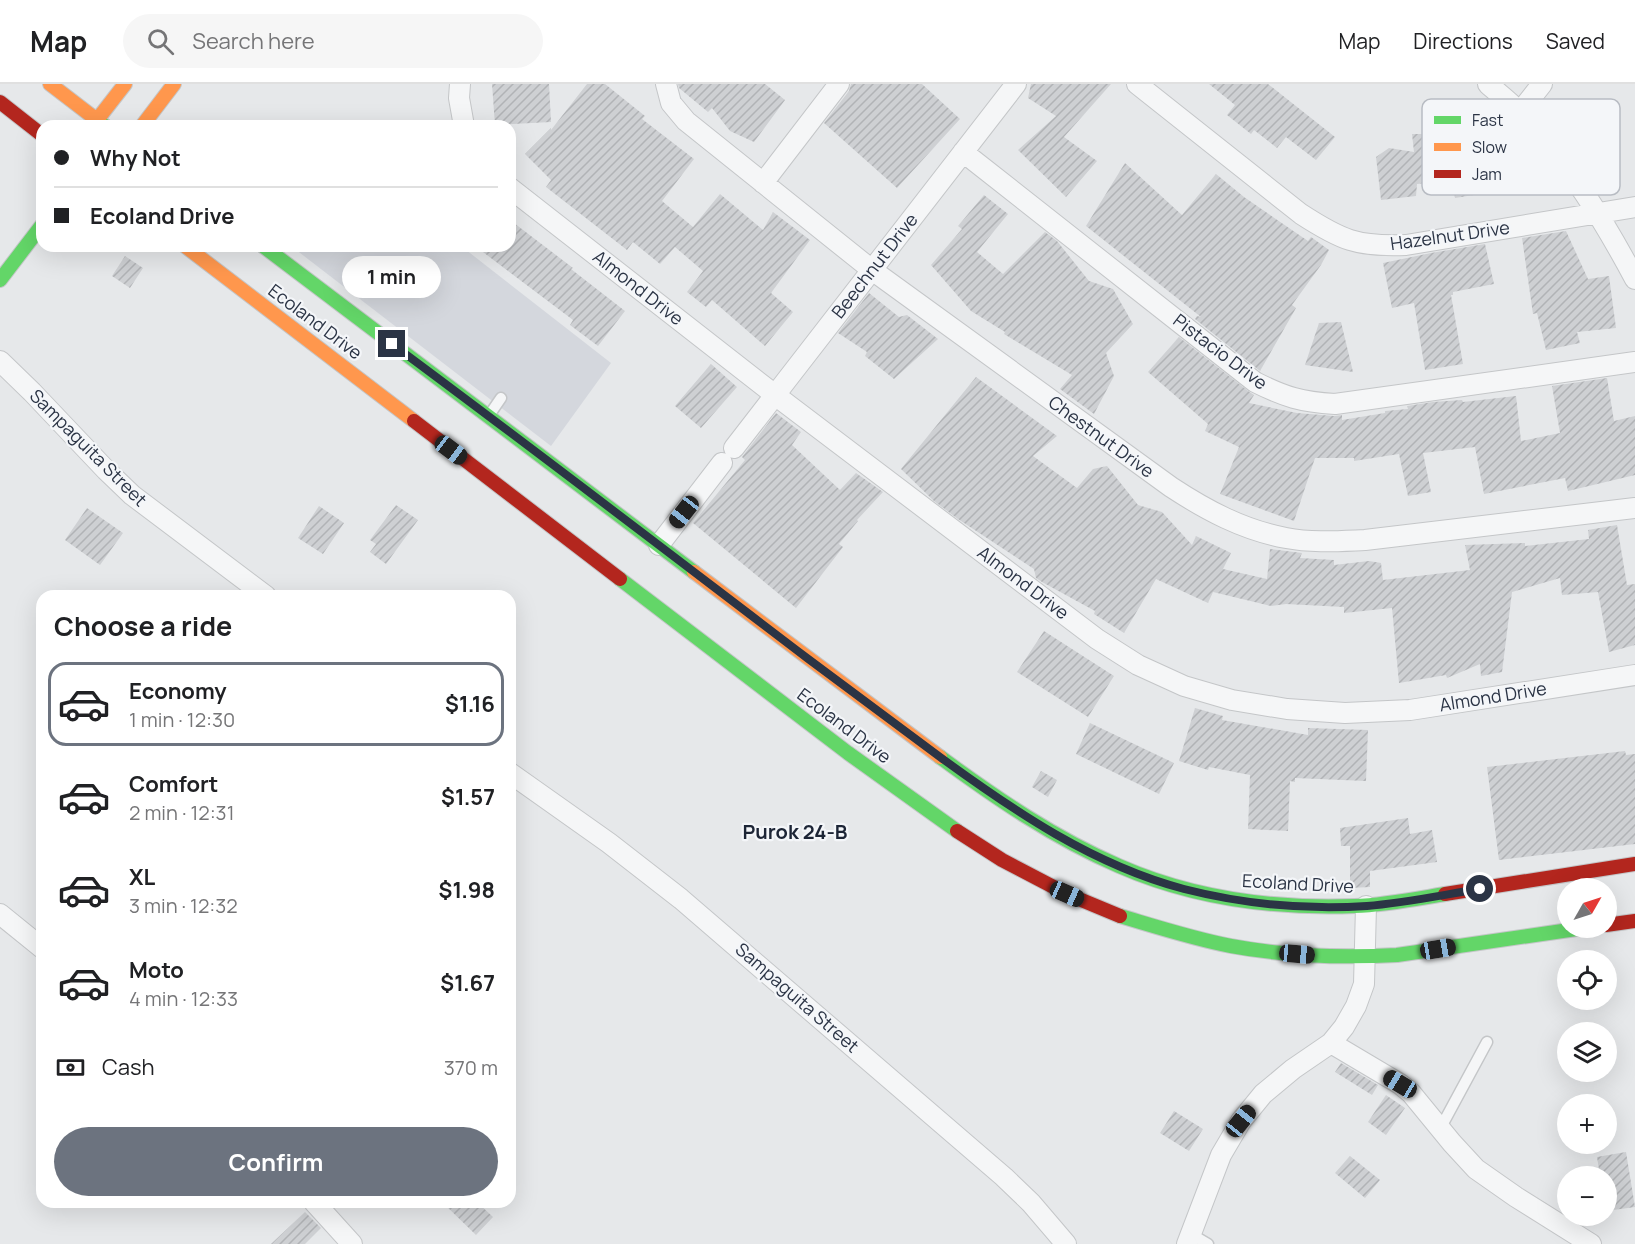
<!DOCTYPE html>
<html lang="en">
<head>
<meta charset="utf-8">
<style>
  :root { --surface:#fff; --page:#f6f6f6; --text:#202124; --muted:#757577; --line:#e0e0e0; --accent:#6c737f }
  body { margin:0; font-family:Manrope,sans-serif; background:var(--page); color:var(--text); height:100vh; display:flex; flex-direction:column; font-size:22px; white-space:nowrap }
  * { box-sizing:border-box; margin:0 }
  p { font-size:20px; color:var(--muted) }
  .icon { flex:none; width:33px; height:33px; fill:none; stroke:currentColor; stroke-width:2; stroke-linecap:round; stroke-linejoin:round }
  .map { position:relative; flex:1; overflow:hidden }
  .side { position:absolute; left:36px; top:506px; width:480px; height:618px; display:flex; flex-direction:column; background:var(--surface); border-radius:18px; box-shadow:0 6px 24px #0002 }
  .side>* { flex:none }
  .guide { position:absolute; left:36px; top:36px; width:480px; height:132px; border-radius:18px; box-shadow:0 6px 24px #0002; display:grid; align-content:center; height:132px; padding:0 18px; background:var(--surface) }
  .needle { width:39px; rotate:51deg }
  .fabs { position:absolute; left:1557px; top:794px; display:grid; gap:12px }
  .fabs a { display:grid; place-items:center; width:60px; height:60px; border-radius:50%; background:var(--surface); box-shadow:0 6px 24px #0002; font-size:30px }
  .end { position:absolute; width:27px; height:27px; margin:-14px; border:8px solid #2b3445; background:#fff; box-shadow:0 0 0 3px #fff }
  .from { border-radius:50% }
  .bubble { position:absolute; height:42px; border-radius:21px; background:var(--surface); box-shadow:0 6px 24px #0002; font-size:20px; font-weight:700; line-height:42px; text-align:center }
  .car { position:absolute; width:18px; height:36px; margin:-18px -9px; border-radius:8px; box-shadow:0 0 4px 2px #0007; background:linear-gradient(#222 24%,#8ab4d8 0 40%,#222 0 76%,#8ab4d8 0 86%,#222 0) }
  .guide b { display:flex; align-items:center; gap:21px; height:57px; font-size:22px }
  .guide b+b { border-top:2px solid var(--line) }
  .guide i { width:15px; height:15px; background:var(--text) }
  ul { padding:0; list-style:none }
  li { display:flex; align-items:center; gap:18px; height:84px; margin:0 12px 9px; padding:0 6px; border:3px solid transparent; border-radius:18px }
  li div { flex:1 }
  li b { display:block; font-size:22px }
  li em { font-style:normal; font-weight:700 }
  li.current { border-color:var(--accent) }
  li>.icon { width:54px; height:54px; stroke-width:1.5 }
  h2 { padding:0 18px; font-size:27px; line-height:72px }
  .pay { display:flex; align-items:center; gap:15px; height:66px; padding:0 18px; font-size:22px }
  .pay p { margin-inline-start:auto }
  .primary-button { display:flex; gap:12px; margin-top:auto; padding:12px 18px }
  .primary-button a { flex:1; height:69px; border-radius:36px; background:var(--accent); color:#fff; font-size:24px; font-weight:700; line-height:69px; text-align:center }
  header { display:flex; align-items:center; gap:36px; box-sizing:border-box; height:84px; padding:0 30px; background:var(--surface); border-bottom:2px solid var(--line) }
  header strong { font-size:28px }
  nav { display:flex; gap:33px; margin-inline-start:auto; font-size:21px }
  .search { width:420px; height:54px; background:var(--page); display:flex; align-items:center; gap:15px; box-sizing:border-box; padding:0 21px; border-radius:33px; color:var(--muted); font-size:22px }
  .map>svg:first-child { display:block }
</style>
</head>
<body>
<header>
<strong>Map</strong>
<div class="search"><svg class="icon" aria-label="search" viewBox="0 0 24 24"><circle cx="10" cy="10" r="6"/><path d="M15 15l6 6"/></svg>Search here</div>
<nav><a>Map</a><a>Directions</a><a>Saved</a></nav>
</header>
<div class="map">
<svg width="1635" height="1160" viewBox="0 0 1635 1160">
  <defs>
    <pattern id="building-hatch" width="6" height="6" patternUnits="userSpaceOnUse" patternTransform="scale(1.5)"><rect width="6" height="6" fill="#ced0d3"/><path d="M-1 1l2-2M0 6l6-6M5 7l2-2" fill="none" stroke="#b1b3b6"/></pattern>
  </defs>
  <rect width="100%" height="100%" fill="#e6e8ea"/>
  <path fill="#d4d7dd" d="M 291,162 L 461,162 L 611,279 L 551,362 Z"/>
  <path fill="url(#building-hatch)" d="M 492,0 L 549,0 L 551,38 L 495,41 Z
    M 587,0 L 605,0 L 645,32 L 642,35 L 694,75 L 662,117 L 693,143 L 720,110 L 763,146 L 773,128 L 810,156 L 771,209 L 793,228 L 765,262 L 712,216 L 706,223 L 687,208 L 703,187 L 675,163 L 660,180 L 633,158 L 627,166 L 546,103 L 551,96 L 525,70 L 551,44 L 551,46 Z
    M 678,0 L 765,0 L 785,16 L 754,58 L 730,47 L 712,24 L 708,28 L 679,4 Z
    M 851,0 L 922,0 L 960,35 L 897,104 L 824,39 L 849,7 Z
    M 1031,0 L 1111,0 L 1064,53 L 1097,77 L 1066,113 L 1018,66 L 1056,32 L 1028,14 Z
    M 1209,0 L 1268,0 L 1335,53 L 1316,76 L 1286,53 L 1277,64 L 1254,46 L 1251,50 L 1227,31 L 1235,21 Z
    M 1475,45 L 1476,51 L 1521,47 L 1530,57 L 1533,101 L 1485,105 L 1486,109 L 1455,114 L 1452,97 L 1417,100 L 1416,112 L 1381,116 L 1376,73 L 1389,64 L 1414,68 L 1412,50 L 1445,50 Z
    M 1125,79 L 1182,131 L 1216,90 L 1244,113 L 1308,157 L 1311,153 L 1329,166 L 1321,181 L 1292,221 L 1296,224 L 1260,287 L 1195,235 L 1197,232 L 1201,233 L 1086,142 Z
    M 984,111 L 1008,130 L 977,168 L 1003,190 L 1045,148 L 1057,157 L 1089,197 L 1113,205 L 1133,240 L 1106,269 L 1114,292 L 1094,330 L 1060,305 L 1072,291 L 1004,250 L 1005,248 L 971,227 L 931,181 L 962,145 L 958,142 Z
    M 510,136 L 573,184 L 571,185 L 625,227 L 598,262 L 570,241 L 573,236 L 475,162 L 510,162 Z
    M 1566,147 L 1588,195 L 1609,192 L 1616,244 L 1577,248 L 1580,259 L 1546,266 L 1537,229 L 1533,230 L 1522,154 Z
    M 1485,160 L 1494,200 L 1453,208 L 1453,211 L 1451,211 L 1463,280 L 1425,286 L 1414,219 L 1392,224 L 1383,179 L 1431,169 Z
    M 125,172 L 143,184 L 130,204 L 112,192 Z
    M 869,209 L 899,233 L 907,231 L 938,255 L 894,295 L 865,272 L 867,268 L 838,249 Z
    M 1341,238 L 1353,288 L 1305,281 L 1319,239 Z
    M 1179,253 L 1248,307 L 1254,311 L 1249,319 L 1297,329 L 1334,332 L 1342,331 L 1342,336 L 1385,329 L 1385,327 L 1408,325 L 1407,322 L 1433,318 L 1462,316 L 1463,318 L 1516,312 L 1521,357 L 1560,349 L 1552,302 L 1607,294 L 1614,337 L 1635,332 L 1635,391 L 1568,407 L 1565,394 L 1484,410 L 1475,363 L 1423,369 L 1431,408 L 1408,412 L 1399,370 L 1354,377 L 1354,374 L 1315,374 L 1294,437 L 1220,410 L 1239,363 L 1205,347 L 1208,340 L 1148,288 Z
    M 711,280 L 737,303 L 701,344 L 675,322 Z
    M 976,293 L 1057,352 L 1033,372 L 1077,404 L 1093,385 L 1107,382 L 1138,421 L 1162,428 L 1192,461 L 1196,452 L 1231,469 L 1223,485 L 1267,495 L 1270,465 L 1302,469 L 1300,474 L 1334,476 L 1334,481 L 1369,477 L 1381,479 L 1383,496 L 1470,486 L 1465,461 L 1525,459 L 1525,462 L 1589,455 L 1588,446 L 1617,441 L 1627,501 L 1635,500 L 1635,561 L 1609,568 L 1598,508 L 1562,511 L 1560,494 L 1512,508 L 1502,588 L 1481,592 L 1480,580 L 1447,594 L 1446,591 L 1399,599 L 1392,524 L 1344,529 L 1344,523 L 1286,520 L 1271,522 L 1213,508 L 1208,519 L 1156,495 L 1124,549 L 1094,530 L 1095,527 L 1042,498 L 1036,494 L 1034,485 L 958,435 L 934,417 L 901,385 Z
    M 776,329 L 801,348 L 792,361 L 840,406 L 856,389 L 883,408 L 857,436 L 858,437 L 839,460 L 843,463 L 796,524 L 693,439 L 745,376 L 742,373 Z
    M 396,421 L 418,436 L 386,480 L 370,468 L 376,460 L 370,456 Z
    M 319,422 L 344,439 L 323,470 L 298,454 Z
    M 87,424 L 123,449 L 100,481 L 65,456 Z
    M 1044,547 L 1114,592 L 1088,633 L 1017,588 Z
    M 1195,624 L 1223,632 L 1222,636 L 1308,651 L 1308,644 L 1368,646 L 1366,697 L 1295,694 L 1295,698 L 1290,697 L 1288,747 L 1248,745 L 1250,691 L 1209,683 L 1208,686 L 1179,677 Z
    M 1090,639 L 1174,679 L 1159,710 L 1076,670 Z
    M 1625,667 L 1626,671 L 1635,670 L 1635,760 L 1499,776 L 1487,683 Z
    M 1041,687 L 1057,696 L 1048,713 L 1032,703 Z
    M 1408,734 L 1410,750 L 1432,746 L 1437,778 L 1370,787 L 1370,803 L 1350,804 L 1350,762 L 1341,762 L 1340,744 Z
    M 1341,979 L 1378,1001 L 1372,1011 L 1335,988 Z
    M 1386,1011 L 1405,1024 L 1386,1051 L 1368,1038 Z
    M 1174,1027 L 1203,1045 L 1189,1067 L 1160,1049 Z
    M 1626,1068 L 1635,1123 L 1606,1127 L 1606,1092 L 1600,1092 L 1597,1073 Z
    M 1350,1072 L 1380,1096 L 1365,1114 L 1335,1089 Z
    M 442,1118 L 477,1118 L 493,1133 L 476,1151 Z
    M 305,1128 L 321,1144 L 305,1160 L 271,1160 Z"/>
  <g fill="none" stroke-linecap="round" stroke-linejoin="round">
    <defs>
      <path id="lane" d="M 490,330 L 501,314
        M 1440,1045 L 1487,958
        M 1191,1150 L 1208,1160"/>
      <path id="street" d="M 460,0 L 459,14 L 464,42
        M 666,0 L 671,19 L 686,37 L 872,186 L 1171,403 C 1206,426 1243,446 1286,454 C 1312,459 1339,457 1365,456 L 1635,424
        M 1137,0 L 1301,130 C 1341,156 1357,163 1406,161 L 1635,123
        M 1488,0 C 1499,10 1512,19 1522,31 C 1568,78 1604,137 1635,195
        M 1520,28 L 1542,0
        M 963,68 L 1255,298 C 1285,313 1301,318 1335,320 L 1635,278
        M 763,99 L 839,0
        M 510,104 L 775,311 L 1097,555 L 1138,581 L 1184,602 L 1232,616 L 1287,625 L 1345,629 L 1410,626 L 1635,591
        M 0,277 L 32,308 L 106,386 L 132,411 L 266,512
        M 734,364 L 1016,0
        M 659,461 L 722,379
        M 510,689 L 609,759 L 681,815 L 1004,1093 L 1031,1119 L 1066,1160
        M 0,830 L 42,864
        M 1331,959 L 1400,1000 L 1411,1009 L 1452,1059 L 1476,1085 L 1516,1113 L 1591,1160
        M 314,1118 L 352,1160
        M 1187,1160 L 1221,1071 L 1241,1037 L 1263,1010 L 1293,985 L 1331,959 L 1344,943 L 1356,922 L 1364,900 L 1366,822"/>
      <path id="fast" d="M 92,42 L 97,36 L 105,42
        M 263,162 L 694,488
        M 0,196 L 42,141
        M 620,495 L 848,669 L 957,747
        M 940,673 C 996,714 1054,754 1119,782 C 1192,814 1275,825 1355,822 C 1385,821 1415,815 1445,810
        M 1120,832 C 1157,843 1194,855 1231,862 C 1285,872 1342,874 1397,871 L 1590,843"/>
      <path id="slow" d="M 50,0 L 97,36 L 125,0
        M 142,42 L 174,0
        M 185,162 L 414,337
        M 694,488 L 940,673"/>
      <path id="jam" d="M 0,18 L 42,51
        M 414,337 L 620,495
        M 957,747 L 1002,776 L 1067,810 L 1120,832
        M 1445,810 L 1635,780
        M 1606,841 L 1635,837"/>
    </defs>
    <use href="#lane" stroke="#c4c6c8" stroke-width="13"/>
    <use href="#street" stroke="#c4c6c8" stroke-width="22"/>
    <use href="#fast" stroke="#c4c6c8" stroke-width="16"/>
    <use href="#slow" stroke="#c4c6c8" stroke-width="16"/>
    <use href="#jam" stroke="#c4c6c8" stroke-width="16"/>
    <use href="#lane" stroke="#f5f6f7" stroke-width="10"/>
    <use href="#street" stroke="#f5f6f7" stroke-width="20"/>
    <use href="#fast" stroke="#63d668" stroke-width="14"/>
    <use href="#slow" stroke="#ff974d" stroke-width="14"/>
    <use href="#jam" stroke="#b3261e" stroke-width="14"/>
  </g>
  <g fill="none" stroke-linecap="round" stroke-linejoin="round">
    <path stroke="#2b3445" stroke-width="8" d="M 392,260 C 531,363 669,469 807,574 C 851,607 895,640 940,673 C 1014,727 1093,781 1184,805 C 1243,820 1305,826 1367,822 C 1404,819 1442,811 1480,805"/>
  </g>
  <g text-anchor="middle" stroke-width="4.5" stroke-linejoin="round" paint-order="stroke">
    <g font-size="18" fill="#2b3445" stroke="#f4f6f9">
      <text transform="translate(1450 152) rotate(-8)" y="6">Hazelnut Drive</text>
      <text transform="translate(875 182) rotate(-52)" y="6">Beechnut Drive</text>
      <text transform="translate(638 204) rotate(38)" y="6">Almond Drive</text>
      <text transform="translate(315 238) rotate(37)" y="6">Ecoland Drive</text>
      <text transform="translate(1220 268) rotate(37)" y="6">Pistacio Drive</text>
      <text transform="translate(1101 353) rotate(36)" y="6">Chestnut Drive</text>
      <text transform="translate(88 364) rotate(45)" y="6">Sampaguita Street</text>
      <text transform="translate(1023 499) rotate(37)" y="6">Almond Drive</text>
      <text transform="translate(1493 613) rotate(-9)" y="6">Almond Drive</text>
      <text transform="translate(844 642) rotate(37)" y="6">Ecoland Drive</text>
      <text transform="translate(1298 800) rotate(3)" y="6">Ecoland Drive</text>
      <text transform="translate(797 914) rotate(41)" y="6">Sampaguita Street</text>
    </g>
    <g font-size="20" font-weight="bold" fill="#1d2536" stroke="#f4f6f9">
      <text x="795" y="755">Purok 24-B</text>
    </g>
  </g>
  <rect x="1422" y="15" width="198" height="96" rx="9" fill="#f4f6f9" stroke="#b8bcc3" stroke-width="1.5"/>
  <rect x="1434" y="32" width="27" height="8" fill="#63d668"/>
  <rect x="1434" y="59" width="27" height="8" fill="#ff974d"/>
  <rect x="1434" y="86" width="27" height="8" fill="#b3261e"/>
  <g font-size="16" fill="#2b3445">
    <text x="1472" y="42">Fast</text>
    <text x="1472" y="69">Slow</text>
    <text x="1472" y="96">Jam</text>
  </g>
</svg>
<div class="fabs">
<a><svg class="needle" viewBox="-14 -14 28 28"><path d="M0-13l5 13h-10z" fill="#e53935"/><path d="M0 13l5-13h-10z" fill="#757577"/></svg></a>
<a><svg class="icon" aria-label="locate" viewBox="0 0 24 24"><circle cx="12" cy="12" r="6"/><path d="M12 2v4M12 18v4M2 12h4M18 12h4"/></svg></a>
<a><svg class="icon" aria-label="layers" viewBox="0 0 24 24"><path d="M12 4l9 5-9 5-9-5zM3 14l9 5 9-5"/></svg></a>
<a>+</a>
<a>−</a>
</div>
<i class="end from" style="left:1480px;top:805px"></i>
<i class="end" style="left:392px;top:260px"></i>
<div class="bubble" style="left:342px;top:172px;width:99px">1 min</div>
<i class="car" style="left:451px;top:366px;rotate:127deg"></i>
<i class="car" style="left:684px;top:428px;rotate:218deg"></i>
<i class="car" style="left:1067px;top:810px;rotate:114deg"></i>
<i class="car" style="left:1438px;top:865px;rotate:81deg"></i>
<i class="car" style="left:1297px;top:870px;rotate:95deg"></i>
<i class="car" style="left:1400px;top:1000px;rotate:301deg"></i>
<i class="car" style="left:1241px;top:1037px;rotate:39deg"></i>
<div class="guide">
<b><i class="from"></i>Why Not</b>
<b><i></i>Ecoland Drive</b>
</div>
<section class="side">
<h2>Choose a ride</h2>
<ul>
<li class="current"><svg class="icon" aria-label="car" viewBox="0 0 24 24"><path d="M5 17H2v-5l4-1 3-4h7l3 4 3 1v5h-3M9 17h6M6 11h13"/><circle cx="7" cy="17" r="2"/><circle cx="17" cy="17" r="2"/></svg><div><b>Economy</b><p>1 min · 12:30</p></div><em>$1.16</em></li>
<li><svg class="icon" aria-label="car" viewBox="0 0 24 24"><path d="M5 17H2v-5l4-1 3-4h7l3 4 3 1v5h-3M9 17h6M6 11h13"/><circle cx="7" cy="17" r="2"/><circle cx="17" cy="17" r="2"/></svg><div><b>Comfort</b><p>2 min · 12:31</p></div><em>$1.57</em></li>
<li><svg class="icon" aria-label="car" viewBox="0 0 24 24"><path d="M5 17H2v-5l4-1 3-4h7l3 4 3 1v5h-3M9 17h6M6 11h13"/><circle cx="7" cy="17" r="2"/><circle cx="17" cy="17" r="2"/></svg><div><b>XL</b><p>3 min · 12:32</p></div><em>$1.98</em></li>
<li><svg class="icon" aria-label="car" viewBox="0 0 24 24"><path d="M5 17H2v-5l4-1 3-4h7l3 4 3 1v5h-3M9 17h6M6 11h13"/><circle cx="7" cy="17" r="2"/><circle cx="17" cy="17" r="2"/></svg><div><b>Moto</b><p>4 min · 12:33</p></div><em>$1.67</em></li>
</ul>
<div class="pay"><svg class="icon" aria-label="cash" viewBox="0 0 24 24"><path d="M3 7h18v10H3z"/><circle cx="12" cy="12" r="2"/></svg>Cash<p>370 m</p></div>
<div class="primary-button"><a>Confirm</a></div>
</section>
</div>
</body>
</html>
